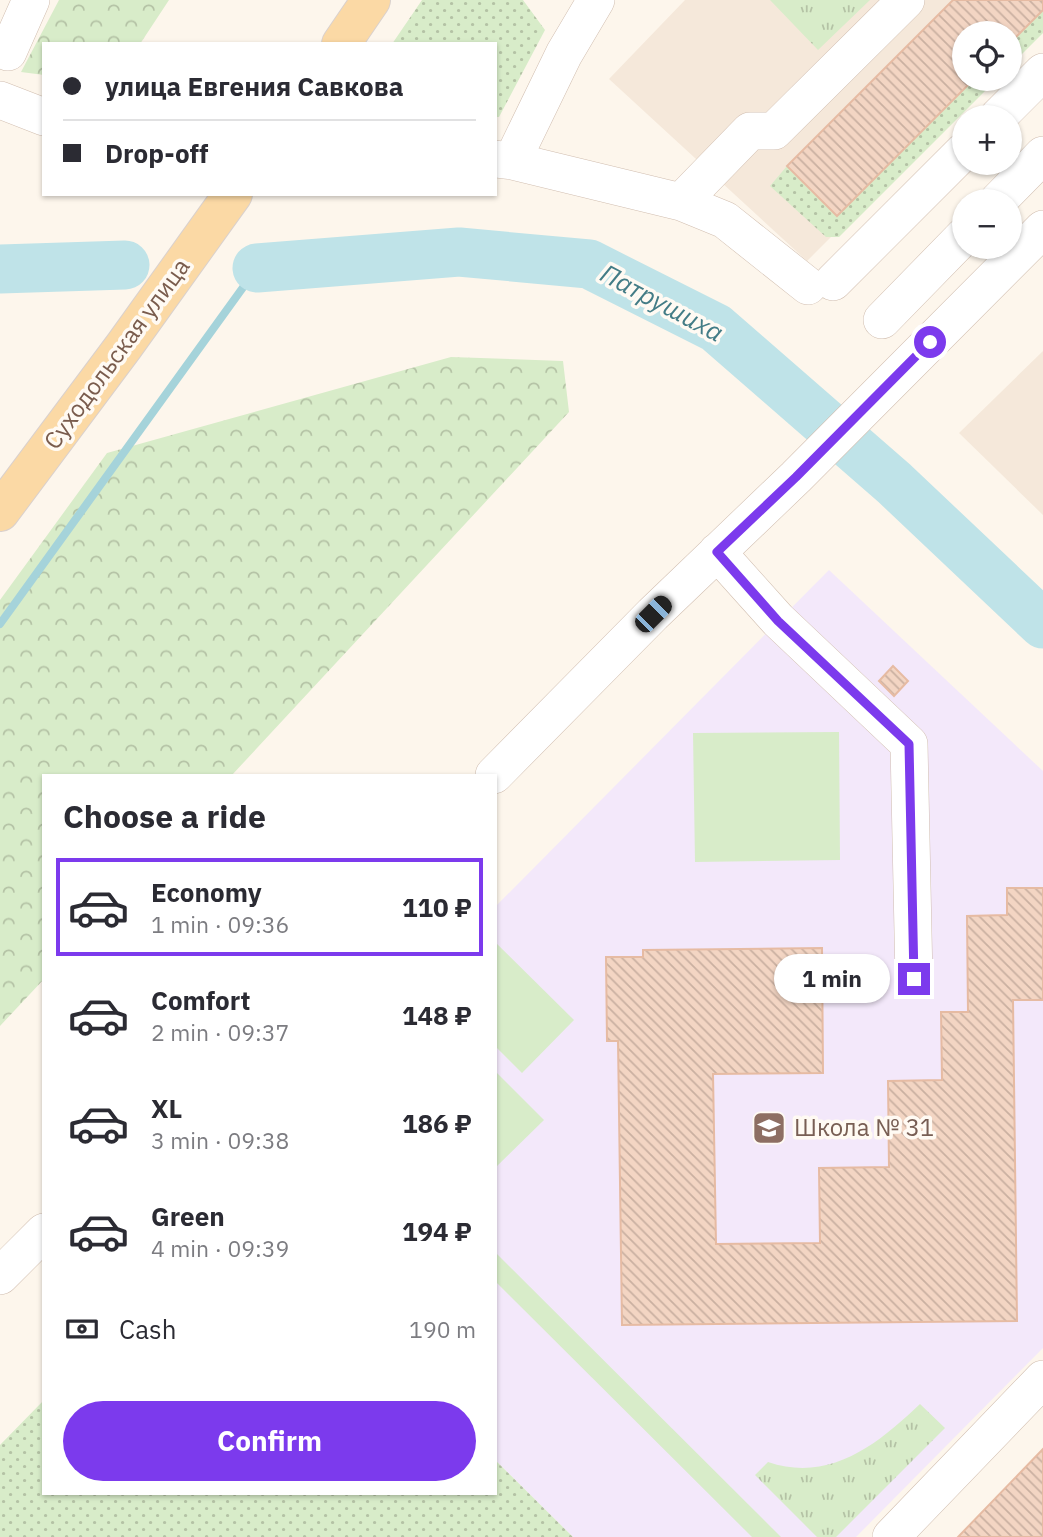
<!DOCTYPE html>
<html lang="en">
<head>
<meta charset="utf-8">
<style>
  :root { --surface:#fff; --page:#f7f7f7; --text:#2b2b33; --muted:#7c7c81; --line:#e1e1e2; --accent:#7c3aed }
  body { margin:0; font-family:"IBM Plex Sans",sans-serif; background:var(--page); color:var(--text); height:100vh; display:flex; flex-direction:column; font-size:26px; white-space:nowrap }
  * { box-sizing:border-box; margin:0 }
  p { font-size:23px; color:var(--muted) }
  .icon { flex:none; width:38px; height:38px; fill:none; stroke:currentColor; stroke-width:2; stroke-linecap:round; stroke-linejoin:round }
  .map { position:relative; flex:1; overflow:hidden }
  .sheet { position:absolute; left:42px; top:774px; width:455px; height:721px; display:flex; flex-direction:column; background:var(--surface); border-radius:0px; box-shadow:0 2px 5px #0004 }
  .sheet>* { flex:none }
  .guide { position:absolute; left:42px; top:42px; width:455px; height:154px; border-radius:0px; box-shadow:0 2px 5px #0004; display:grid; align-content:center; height:154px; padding:0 21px; background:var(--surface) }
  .buttons { position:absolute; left:952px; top:21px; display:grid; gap:14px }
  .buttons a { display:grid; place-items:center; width:70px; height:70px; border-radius:50%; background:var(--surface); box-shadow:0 2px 5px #0004; font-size:35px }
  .end { position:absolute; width:32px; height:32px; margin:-16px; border:9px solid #7c3aed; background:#fff; box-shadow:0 0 0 4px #fff }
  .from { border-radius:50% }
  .bubble { position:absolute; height:49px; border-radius:24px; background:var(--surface); box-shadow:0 2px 5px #0004; font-size:23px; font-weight:700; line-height:49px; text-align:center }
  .car { position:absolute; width:21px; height:42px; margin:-21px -10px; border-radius:9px; box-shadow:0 0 5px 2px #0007; background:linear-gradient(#222 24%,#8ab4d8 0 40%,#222 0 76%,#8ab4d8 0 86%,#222 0) }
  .guide b { display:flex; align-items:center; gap:24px; height:66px; font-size:26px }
  .guide b+b { border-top:2px solid var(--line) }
  .guide i { width:18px; height:18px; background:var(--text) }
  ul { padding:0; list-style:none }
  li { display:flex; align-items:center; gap:21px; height:98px; margin:0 14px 10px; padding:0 7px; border:4px solid transparent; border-radius:0px }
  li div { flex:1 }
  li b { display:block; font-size:26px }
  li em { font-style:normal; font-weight:700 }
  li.selected { border-color:var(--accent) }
  li>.icon { width:63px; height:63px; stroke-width:1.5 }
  h2 { padding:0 21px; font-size:32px; line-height:84px }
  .pay { display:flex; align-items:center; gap:18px; height:77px; padding:0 21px; font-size:26px }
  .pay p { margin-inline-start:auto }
  .action { display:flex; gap:14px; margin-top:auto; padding:14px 21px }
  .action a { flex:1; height:80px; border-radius:42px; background:var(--accent); color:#fff; font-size:28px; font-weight:700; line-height:80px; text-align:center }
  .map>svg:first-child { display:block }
</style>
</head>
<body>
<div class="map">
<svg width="1043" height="1537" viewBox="0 0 1043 1537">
  <defs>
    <pattern id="grass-dots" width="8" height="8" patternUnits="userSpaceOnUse" patternTransform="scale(1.75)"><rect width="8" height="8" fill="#d8ecc9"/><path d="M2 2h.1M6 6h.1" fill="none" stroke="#b4c2a5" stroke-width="1.8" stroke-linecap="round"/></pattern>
    <pattern id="forest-crowns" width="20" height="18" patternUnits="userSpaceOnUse" patternTransform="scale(1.75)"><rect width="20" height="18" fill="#d8ecc9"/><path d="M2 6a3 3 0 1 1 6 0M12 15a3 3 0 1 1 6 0" fill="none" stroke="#b4c2a5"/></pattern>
    <pattern id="park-tufts" width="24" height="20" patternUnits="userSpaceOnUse" patternTransform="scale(1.75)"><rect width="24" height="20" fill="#d8ecc9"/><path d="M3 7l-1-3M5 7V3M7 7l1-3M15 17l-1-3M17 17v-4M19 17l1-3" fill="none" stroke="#b4c2a5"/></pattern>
    <pattern id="building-back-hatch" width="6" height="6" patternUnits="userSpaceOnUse" patternTransform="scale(1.75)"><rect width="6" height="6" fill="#f3d5c3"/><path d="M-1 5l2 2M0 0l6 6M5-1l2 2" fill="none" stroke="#cab0a1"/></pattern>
  </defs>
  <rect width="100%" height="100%" fill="#fdf6ec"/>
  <path fill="#f5e8da" d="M 685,0 L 1043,0 L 1043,25 L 1010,58 L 1010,33 L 964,33 L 964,79 L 989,79 L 807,261 L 609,79 Z
    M 1043,351 L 1043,515 L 959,433 Z"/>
  <path fill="#f3e8fa" d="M 829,570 L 1043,771 L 1043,1348 L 856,1537 L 573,1537 L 495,1460 L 495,907 Z"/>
  <path fill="url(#grass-dots)" d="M 422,0 L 523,0 L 545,30 L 499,117 L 495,117 L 495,44 L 392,44 Z
    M 1043,10 L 1043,33 L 1010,66 L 1010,43 Z
    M 974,79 L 997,79 L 839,237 L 826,237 L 770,186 L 787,166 L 837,215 Z
    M 44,1400 L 44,1493 L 495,1493 L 495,1460 L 573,1537 L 0,1537 L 0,1445 Z"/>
  <path fill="url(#forest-crowns)" d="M 59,0 L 169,0 L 140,44 L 44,44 L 44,75 L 21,72 Z
    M 451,357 L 563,361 L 569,412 L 232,775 L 44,775 L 44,979 L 0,1026 L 0,600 L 107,453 Z"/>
  <path fill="url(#park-tufts)" d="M 770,0 L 870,0 L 818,50 Z
    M 920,1404 L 945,1428 L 836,1537 L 817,1537 L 755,1475 L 768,1462 C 830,1483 878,1444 920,1404 Z"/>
  <path fill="#d8ecc9" d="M 839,732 L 840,860 L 695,862 L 693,733 Z
    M 495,942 L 574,1020 L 522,1073 L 495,1046 Z
    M 495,1071 L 544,1120 L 495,1168 Z
    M 495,1252 L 781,1537 L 752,1537 L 495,1281 Z"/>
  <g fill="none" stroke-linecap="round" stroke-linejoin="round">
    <path stroke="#a5d3da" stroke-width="8" d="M 0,624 L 257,268"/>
    <path stroke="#bfe3e8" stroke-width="49" d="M 257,268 L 459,252 L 589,264 L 716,328 L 894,483 L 1043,624
      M 0,269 L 125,265"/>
  </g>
  <path fill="url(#building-back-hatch)" stroke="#e6bba3" stroke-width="2" d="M 953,0 L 1043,0 L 1043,10 L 1010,43 L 1010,33 L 964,33 L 964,79 L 974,79 L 837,216 L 787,166 Z
    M 893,666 L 908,681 L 894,696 L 879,681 Z
    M 1007,888 L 1043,888 L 1043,1000 L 1013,1000 L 1017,1321 L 622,1325 L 618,1041 L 607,1041 L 606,957 L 643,957 L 643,950 L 822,948 L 823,1073 L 713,1074 L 716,1244 L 820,1243 L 819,1168 L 889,1167 L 888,1081 L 942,1080 L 941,1012 L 968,1012 L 967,916 L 1007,915 Z
    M 1043,1449 L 1043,1537 L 958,1537 Z"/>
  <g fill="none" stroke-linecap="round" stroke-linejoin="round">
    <defs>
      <path id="minor" d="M 8,52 L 31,0
        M 0,100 L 44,117
        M 998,117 L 1043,72
        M 495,159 L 512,161 L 681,202 L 725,220 L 808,286
        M 512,161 L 564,54 L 596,0
        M 998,201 L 1043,155
        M 681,202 L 750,131 L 774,131 L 906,0
        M 833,282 L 964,151
        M 882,320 L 964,236
        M 717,552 L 778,620 L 909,744 L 914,979
        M 494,775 L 653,614 L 796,477 L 1043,229
        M 0,1276 L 44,1232
        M 891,1537 L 1043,1379"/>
      <path id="major" d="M 341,44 L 371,0
        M 0,512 L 124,346 L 233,194"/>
    </defs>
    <use href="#minor" stroke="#d1beb0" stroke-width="38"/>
    <use href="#major" stroke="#dad1cd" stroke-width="40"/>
    <use href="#minor" stroke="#fff" stroke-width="37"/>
    <use href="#major" stroke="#fbd9a5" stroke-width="38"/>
  </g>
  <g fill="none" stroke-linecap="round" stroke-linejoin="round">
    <path stroke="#7c3aed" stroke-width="9" d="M 914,979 L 909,744 L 778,621 L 717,552 L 796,477 L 930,342"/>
  </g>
  <defs>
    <symbol id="school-square" viewBox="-11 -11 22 22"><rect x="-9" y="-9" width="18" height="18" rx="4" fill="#8d6e63" stroke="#fffaf3"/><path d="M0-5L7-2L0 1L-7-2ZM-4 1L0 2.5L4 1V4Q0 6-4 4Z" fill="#fff"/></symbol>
  </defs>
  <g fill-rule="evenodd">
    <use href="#school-square" x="750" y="1109" width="38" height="38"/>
  </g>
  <g text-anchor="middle" stroke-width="7" stroke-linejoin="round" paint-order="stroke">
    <g font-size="24" fill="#7a5c4d" stroke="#fffaf3">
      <text transform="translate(117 354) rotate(-54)" y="8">Суходольская улица</text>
    </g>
    <g font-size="24" fill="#785e54" stroke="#fffaf3" text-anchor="start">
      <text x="794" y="1136">Школа № 31</text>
    </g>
    <g font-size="26" font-style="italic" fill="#437c86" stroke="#fffaf3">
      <text transform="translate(662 303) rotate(28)" y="9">Патрушиха</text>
    </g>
  </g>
</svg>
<div class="buttons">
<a><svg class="icon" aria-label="locate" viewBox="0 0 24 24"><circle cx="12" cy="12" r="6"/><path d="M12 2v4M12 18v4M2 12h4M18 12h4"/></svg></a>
<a>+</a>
<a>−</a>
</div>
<i class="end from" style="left:930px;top:342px"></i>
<i class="end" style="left:914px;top:979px"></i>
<div class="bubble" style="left:774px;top:954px;width:116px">1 min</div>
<i class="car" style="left:653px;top:614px;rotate:45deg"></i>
<div class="guide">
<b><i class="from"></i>улица Евгения Савкова</b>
<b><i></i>Drop-off</b>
</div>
<section class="sheet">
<h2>Choose a ride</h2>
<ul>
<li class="selected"><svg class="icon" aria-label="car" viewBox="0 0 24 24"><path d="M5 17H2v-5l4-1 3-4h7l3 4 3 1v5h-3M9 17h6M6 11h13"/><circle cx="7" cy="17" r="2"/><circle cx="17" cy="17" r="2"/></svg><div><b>Economy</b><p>1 min · 09:36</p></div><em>110 ₽</em></li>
<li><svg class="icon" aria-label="car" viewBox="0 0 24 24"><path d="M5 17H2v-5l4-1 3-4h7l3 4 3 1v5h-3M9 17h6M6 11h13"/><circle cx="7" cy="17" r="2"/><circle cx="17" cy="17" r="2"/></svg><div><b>Comfort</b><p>2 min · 09:37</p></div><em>148 ₽</em></li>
<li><svg class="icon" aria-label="car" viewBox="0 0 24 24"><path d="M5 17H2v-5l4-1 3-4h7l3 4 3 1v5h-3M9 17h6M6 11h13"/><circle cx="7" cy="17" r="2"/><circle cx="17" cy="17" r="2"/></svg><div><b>XL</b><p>3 min · 09:38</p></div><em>186 ₽</em></li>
<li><svg class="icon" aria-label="car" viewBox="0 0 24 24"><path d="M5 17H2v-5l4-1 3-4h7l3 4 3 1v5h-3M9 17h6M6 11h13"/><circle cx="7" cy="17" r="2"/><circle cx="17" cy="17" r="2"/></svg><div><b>Green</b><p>4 min · 09:39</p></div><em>194 ₽</em></li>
</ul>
<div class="pay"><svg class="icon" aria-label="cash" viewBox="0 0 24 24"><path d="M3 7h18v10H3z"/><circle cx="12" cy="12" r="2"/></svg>Cash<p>190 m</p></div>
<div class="action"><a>Confirm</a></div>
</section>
</div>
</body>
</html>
